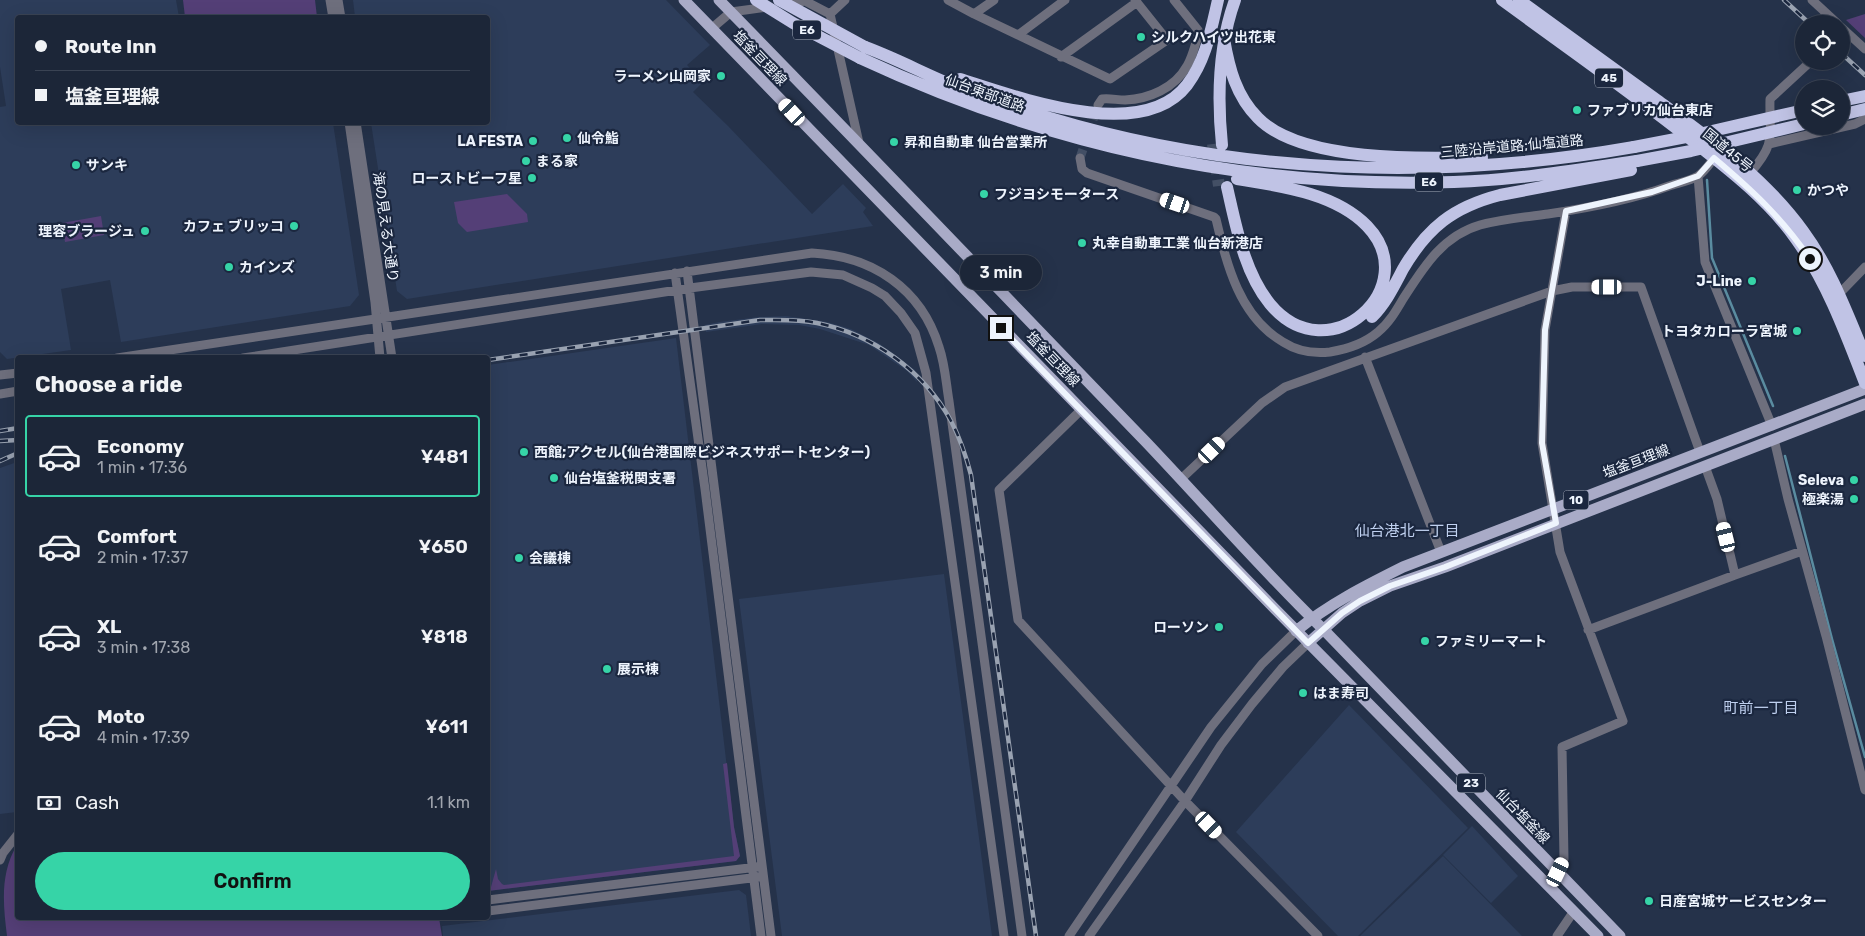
<!DOCTYPE html>
<html lang="en">
<head>
<meta charset="utf-8">
<style>
  :root { --surface:#1c2638; --page:#293243; --text:#f1f3f6; --muted:#a0a5ae; --line:#3a4353; --accent:#36d4a7 }
  body { margin:0; font-family:Rubik,"Noto Sans JP",sans-serif; background:var(--page); color:var(--text); height:100vh; display:flex; flex-direction:column; font-size:19px; white-space:nowrap }
  * { box-sizing:border-box; margin:0 }
  p { font-size:16px; color:var(--muted) }
  .icon { flex:none; width:28px; height:28px; fill:none; stroke:currentColor; stroke-width:2; stroke-linecap:round; stroke-linejoin:round }
  .map { position:relative; flex:1; overflow:hidden }
  .panel { position:absolute; left:15px; top:355px; width:475px; height:565px; display:flex; flex-direction:column; background:var(--surface); border-radius:5px; box-shadow:0 5px 20px #0002,0 0 0 1px var(--line) }
  .panel>* { flex:none }
  .hud { position:absolute; left:15px; top:15px; width:475px; height:110px; border-radius:5px; box-shadow:0 5px 20px #0002,0 0 0 1px var(--line); display:grid; align-content:center; height:110px; padding:0 20px; background:var(--surface) }
  .buttons { position:absolute; left:1795px; top:15px; display:grid; gap:10px }
  .buttons a { display:grid; place-items:center; width:55px; height:55px; border-radius:50%; background:var(--surface); box-shadow:0 5px 20px #0002,0 0 0 1px var(--line); font-size:25px }
  .end { position:absolute; width:22px; height:22px; margin:-11px; border:6px solid #eef4fd; background:#111; box-shadow:0 0 0 2px #111 }
  .from { border-radius:50% }
  .bubble { position:absolute; height:35px; border-radius:18px; background:var(--surface); box-shadow:0 5px 20px #0002,0 0 0 1px var(--line); font-size:16px; font-weight:600; line-height:35px; text-align:center }
  .car { position:absolute; width:15px; height:30px; margin:-15px -8px; border-radius:6px; box-shadow:0 0 4px 1px #0007; background:linear-gradient(#fff 24%,#345 0 40%,#fff 0 76%,#345 0 86%,#fff 0) }
  .hud b { display:flex; align-items:center; gap:18px; height:48px; font-size:19px }
  .hud b+b { border-top:1px solid var(--line) }
  .hud i { width:12px; height:12px; background:var(--text) }
  ul { padding:0; list-style:none }
  li { display:flex; align-items:center; gap:15px; height:82px; margin:0 10px 8px; padding:0 10px; border:2px solid transparent; border-radius:5px }
  li div { flex:1 }
  li b { display:block; font-size:19px }
  li em { font-style:normal; font-weight:600 }
  li.active { border-color:var(--accent) }
  li>.icon { width:45px; height:45px; stroke-width:1.5 }
  h2 { padding:0 20px; font-size:22px; line-height:60px }
  .pay { display:flex; align-items:center; gap:12px; height:55px; padding:0 20px; font-size:19px }
  .pay p { margin-inline-start:auto }
  .action { display:flex; gap:10px; margin-top:auto; padding:10px 20px }
  .action a { flex:1; height:58px; border-radius:30px; background:var(--accent); color:#111; font-size:20px; font-weight:600; line-height:58px; text-align:center }
  .map>svg:first-child { display:block }
</style>
</head>
<body>
<div class="map">
<svg width="1865" height="936" viewBox="0 0 1865 936">
  <rect width="100%" height="100%" fill="#25324a"/>
  <path fill="#2d3d5a" d="M 0,0 L 176,0 L 179,17 L 18,18 L 18,122 L 333,123 L 359,295 L 350,306 L 121,342 L 110,280 L 61,289 L 71,350 L 7,359 L 0,352 L 0,107 L 6,106 L 0,67 Z
    M 353,0 L 666,0 L 710,45 L 687,65 L 703,82 L 693,92 L 728,126 L 812,214 L 843,184 L 866,208 L 863,212 L 873,226 L 407,299 L 397,291 L 371,123 L 488,122 L 488,18 L 355,17 Z
    M 786,316 L 827,322 L 851,329 L 880,344 L 915,370 L 917,382 L 907,371 L 869,345 L 820,329 L 799,325 L 762,324 L 706,332 L 705,325 L 719,322 L 759,317 Z
    M 676,338 L 734,827 L 740,856 L 736,861 L 488,891 L 488,365 Z
    M 17,462 L 17,812 L 0,814 L 0,468 Z
    M 944,574 L 992,936 L 782,936 L 739,599 Z
    M 1349,705 L 1468,828 L 1358,936 L 1338,936 L 1236,832 Z
    M 1472,826 L 1518,876 L 1491,903 L 1443,855 Z
    M 1443,856 L 1522,936 L 1360,936 Z
    M 739,890 L 746,895 L 751,936 L 443,936 L 442,926 Z"/>
  <path fill="#543f77" d="M 183,0 L 315,0 L 317,17 L 185,17 Z
    M 1865,14 L 1865,38 L 1846,20 Z
    M 507,194 L 527,214 L 528,222 L 467,232 L 458,223 L 454,202 Z
    M 101,216 L 104,235 L 65,242 L 62,223 Z
    M 727,763 L 734,827 L 740,856 L 736,861 L 488,891 L 488,888 L 491,887 L 496,869 L 498,879 L 502,884 L 504,885 L 734,856 L 723,764 Z
    M 17,845 L 18,918 L 439,918 L 442,936 L 7,936 C 3,904 0,873 17,845 Z"/>
  <g fill="none" stroke-linecap="round" stroke-linejoin="round">
    <path stroke="#5a8ca0" stroke-width="2.5" d="M 1707,180 L 1712,258 L 1773,406
      M 1785,456 L 1832,639 L 1865,757"/>
    <path stroke="#434f65" stroke-width="9" stroke-dasharray="9 4.5" stroke-linecap="butt" d="M 1080,158 L 1097,108"/>
    <path stroke="#434f65" stroke-width="12" stroke-dasharray="12 6" stroke-linecap="butt" d="M 1213,144 L 1219,186"/>
    <path stroke="#6e6f7d" stroke-width="9" d="M 330,0 L 333,18
      M 338,0 L 341,18
      M 948,0 L 974,14 L 1110,79 L 1167,40 L 1135,0
      M 1812,0 L 1838,24
      M 786,4 L 805,1 L 830,14
      M 830,14 L 859,143
      M 830,14 L 845,0
      M 974,14 L 994,0
      M 1841,27 L 1865,49
      M 711,29 L 731,12 L 768,7
      M 1018,35 L 1065,0
      M 1061,57 L 1137,2
      M 1098,105 L 1102,99 C 1110,98 1117,100 1125,100 C 1149,99 1175,88 1187,66 C 1193,56 1195,44 1199,33 L 1198,30 L 1174,0
      M 349,122 L 375,302 L 380,358
      M 356,122 L 392,358
      M 1769,144 L 1855,124 L 1865,119
      M 1080,158 L 1082,169 L 1087,173 L 1214,217 L 1216,219 C 1227,265 1239,316 1283,342 C 1297,351 1313,354 1330,352 C 1348,349 1364,344 1378,332 C 1389,323 1396,311 1403,299 C 1423,268 1442,236 1480,225 C 1502,219 1525,217 1548,214 C 1588,208 1631,200 1669,186 C 1678,183 1690,181 1698,176 C 1706,171 1712,160 1718,153
      M 1750,173 C 1777,142 1769,137 1770,99 L 1809,63
      M 1698,176 L 1705,262 L 1772,426
      M 687,271 L 771,936
      M 675,273 L 705,489 L 761,936
      M 1839,294 L 1865,267
      M 1365,357 L 1441,552
      M 117,358 L 812,253 C 872,256 921,288 939,347 C 945,364 946,383 949,401 L 1022,936
      M 243,358 L 690,288 L 811,272 L 843,275 L 872,288 L 885,296 L 901,313 L 915,333 L 926,373 L 1004,936
      M 0,375 L 18,373
      M 0,394 L 18,391
      M 1081,410 L 999,490 L 1018,620 L 1185,801 L 1318,936
      M 1774,439 L 1788,499 L 1826,636 L 1865,790
      M 1181,479 L 1262,403 L 1285,387 L 1552,291 L 1572,287 L 1641,287 L 1700,452
      M 1735,575 L 1802,551
      M 1588,630 L 1735,575 L 1717,499 L 1705,466
      M 0,860 L 3,853 L 18,834
      M 1558,872 L 1564,859 L 1562,747 L 1623,721 L 1560,552 L 1542,443 L 1545,330 L 1566,211
      M 488,900 L 757,867
      M 488,911 L 759,877
      M 1069,936 L 1211,727 L 1262,664 L 1296,631
      M 1089,936 L 1185,801 L 1221,745 L 1252,704 L 1283,667 L 1308,643
      M 1557,936 L 1574,911"/>
    <path stroke="#a9abc7" stroke-width="11" d="M 684,0 L 1277,611 L 1598,936
      M 719,0 C 862,146 1003,294 1145,441 C 1205,504 1261,569 1323,629 L 1620,936
      M 1296,631 C 1329,604 1365,586 1403,567 L 1865,389
      M 1308,643 L 1342,613 L 1360,601 L 1390,586 L 1445,567 L 1865,404"/>
    <path stroke="#c0c3e5" stroke-width="12" d="M 1502,0 C 1565,46 1628,90 1689,138 C 1727,168 1768,199 1796,239 C 1827,282 1846,334 1865,383
      M 1519,0 C 1565,33 1611,67 1657,100 C 1710,139 1764,177 1803,231 C 1831,269 1847,313 1865,356
      M 1224,39 C 1229,68 1236,96 1258,118 C 1301,162 1423,159 1482,157
      M 865,47 C 895,58 923,73 952,85 C 984,97 1017,109 1050,118 C 1239,175 1440,181 1634,147
      M 860,58 C 1049,146 1245,189 1454,182 C 1515,180 1576,170 1637,161
      M 960,79 C 1017,97 1142,144 1187,85 C 1206,60 1211,30 1218,0
      M 1841,101 L 1865,96
      M 1841,115 L 1865,109
      M 1222,145 C 1217,96 1218,47 1235,0
      M 1227,187 C 1236,226 1244,272 1270,304 C 1329,375 1425,286 1367,226 C 1335,193 1280,186 1237,179
      M 1372,317 C 1386,303 1394,286 1403,269 C 1427,228 1453,207 1500,195 L 1631,170"/>
    <defs>
      <path id="rail" d="M 1784,0 L 1810,24
        M 1841,53 L 1865,75
        M 488,360 L 760,320 C 779,320 798,319 817,323 C 872,334 924,371 951,421 C 960,438 966,456 971,475 L 1036,936
        M 0,431 L 18,428
        M 0,441 L 18,440
        M 0,461 L 18,453"/>
    </defs>
    <use href="#rail" stroke="#99a2b1" stroke-width="4.5"/>
    <use href="#rail" stroke="#1b273f" stroke-width="2.5" stroke-dasharray="8" stroke-linecap="butt"/>
    <path stroke="#c0c3e5" stroke-width="12" d="M 756,0 L 793,23 L 860,58
      M 779,0 L 865,47
      M 1634,147 L 1686,137 L 1804,110
      M 1637,161 L 1691,151 L 1804,124"/>
  </g>
  <g fill="none" stroke-linecap="round" stroke-linejoin="round">
    <path stroke="#eef4fd" stroke-width="6" d="M 1001,328 L 1308,643 L 1342,613 L 1360,601 L 1390,586 L 1445,567 L 1556,523 L 1542,443 L 1545,330 L 1566,211 L 1652,192 L 1698,176 L 1714,158 C 1753,191 1780,216 1810,259"/>
  </g>
  <g fill="#36d4a7" stroke="#1b273f" stroke-width="2">
    <circle cx="1141" cy="37" r="5"/>
    <circle cx="721" cy="76" r="5"/>
    <circle cx="1577" cy="110" r="5"/>
    <circle cx="567" cy="138" r="5"/>
    <circle cx="533" cy="141" r="5"/>
    <circle cx="894" cy="142" r="5"/>
    <circle cx="526" cy="161" r="5"/>
    <circle cx="76" cy="165" r="5"/>
    <circle cx="532" cy="178" r="5"/>
    <circle cx="1797" cy="190" r="5"/>
    <circle cx="984" cy="194" r="5"/>
    <circle cx="294" cy="226" r="5"/>
    <circle cx="145" cy="231" r="5"/>
    <circle cx="1082" cy="243" r="5"/>
    <circle cx="229" cy="267" r="5"/>
    <circle cx="1752" cy="281" r="5"/>
    <circle cx="1797" cy="331" r="5"/>
    <circle cx="524" cy="452" r="5"/>
    <circle cx="554" cy="478" r="5"/>
    <circle cx="1854" cy="480" r="5"/>
    <circle cx="1854" cy="499" r="5"/>
    <circle cx="519" cy="558" r="5"/>
    <circle cx="1219" cy="627" r="5"/>
    <circle cx="1425" cy="641" r="5"/>
    <circle cx="607" cy="669" r="5"/>
    <circle cx="1303" cy="693" r="5"/>
    <circle cx="1649" cy="901" r="5"/>
  </g>
  <g text-anchor="middle" stroke-width="4.5" stroke-linejoin="round" paint-order="stroke">
    <g fill="#1b273f" stroke="#afb6c4" stroke-width="1">
      <rect x="793" y="20.5" width="28" height="19" rx="4"/>
      <rect x="1595" y="68.5" width="28" height="19" rx="4"/>
      <rect x="1415" y="172.5" width="28" height="19" rx="4"/>
      <rect x="1563.5" y="490.5" width="25" height="19" rx="4"/>
      <rect x="1457" y="773.5" width="28" height="19" rx="4"/>
    </g>
    <g font-size="12" font-weight="bold" fill="#eef4fd">
      <text x="807" y="34">E6</text>
      <text x="1609" y="82">45</text>
      <text x="1429" y="186">E6</text>
      <text x="1576" y="504">10</text>
      <text x="1471" y="787">23</text>
    </g>
    <g font-size="14" font-weight="bold" fill="#eef4fd" stroke="#1b273f" text-anchor="start">
      <text x="1151" y="42">シルクハイツ出花東</text>
      <text x="711" y="81" text-anchor="end">ラーメン山岡家</text>
      <text x="1587" y="115">ファブリカ仙台東店</text>
      <text x="577" y="143">仙令鮨</text>
      <text x="523" y="146" text-anchor="end">LA FESTA</text>
      <text x="904" y="147">昇和自動車 仙台営業所</text>
      <text x="536" y="166">まる家</text>
      <text x="86" y="170">サンキ</text>
      <text x="522" y="183" text-anchor="end">ローストビーフ星</text>
      <text x="1807" y="195">かつや</text>
      <text x="994" y="199">フジヨシモータース</text>
      <text x="284" y="231" text-anchor="end">カフェ ブリッコ</text>
      <text x="135" y="236" text-anchor="end">理容ブラージュ</text>
      <text x="1092" y="248">丸幸自動車工業 仙台新港店</text>
      <text x="239" y="272">カインズ</text>
      <text x="1742" y="286" text-anchor="end">J-Line</text>
      <text x="1787" y="336" text-anchor="end">トヨタカローラ宮城</text>
      <text x="534" y="457">西館;アクセル(仙台港国際ビジネスサポートセンター)</text>
      <text x="564" y="483">仙台塩釜税関支署</text>
      <text x="1844" y="485" text-anchor="end">Seleva</text>
      <text x="1844" y="504" text-anchor="end">極楽湯</text>
      <text x="529" y="563">会議棟</text>
      <text x="1209" y="632" text-anchor="end">ローソン</text>
      <text x="1435" y="646">ファミリーマート</text>
      <text x="617" y="674">展示棟</text>
      <text x="1313" y="698">はま寿司</text>
      <text x="1659" y="906">日産宮城サービスセンター</text>
    </g>
    <g font-size="14" fill="#eef4fd" stroke="#1b273f">
      <text transform="translate(760 58) rotate(46)" y="5">塩釜亘理線</text>
      <text transform="translate(985 93) rotate(20)" y="5">仙台東部道路</text>
      <text transform="translate(1512 146) rotate(-5)" y="5">三陸沿岸道路;仙塩道路</text>
      <text transform="translate(1728 150) rotate(39)" y="5">国道45号</text>
      <text transform="translate(386 227) rotate(82)" y="5">海の見える大通り</text>
      <text transform="translate(1053 359) rotate(46)" y="5">塩釜亘理線</text>
      <text transform="translate(1636 461) rotate(-21)" y="5">塩釜亘理線</text>
      <text transform="translate(1523 816) rotate(46)" y="5">仙台塩釜線</text>
    </g>
    <g font-size="15" fill="#bfd0ef" stroke="#1b273f">
      <text x="1407" y="536">仙台港北一丁目</text>
      <text x="1761" y="713">町前一丁目</text>
    </g>
  </g>
</svg>
<div class="buttons">
<a><svg class="icon" aria-label="locate" viewBox="0 0 24 24"><circle cx="12" cy="12" r="6"/><path d="M12 2v4M12 18v4M2 12h4M18 12h4"/></svg></a>
<a><svg class="icon" aria-label="layers" viewBox="0 0 24 24"><path d="M12 4l9 5-9 5-9-5zM3 14l9 5 9-5"/></svg></a>
</div>
<i class="end from" style="left:1810px;top:259px"></i>
<i class="end" style="left:1001px;top:328px"></i>
<div class="bubble" style="left:960px;top:255px;width:82px">3 min</div>
<i class="car" style="left:792px;top:112px;rotate:317deg"></i>
<i class="car" style="left:1175px;top:203px;rotate:289deg"></i>
<i class="car" style="left:1607px;top:287px;rotate:270deg"></i>
<i class="car" style="left:1212px;top:450px;rotate:46deg"></i>
<i class="car" style="left:1726px;top:537px;rotate:346deg"></i>
<i class="car" style="left:1209px;top:825px;rotate:136deg"></i>
<i class="car" style="left:1558px;top:872px;rotate:26deg"></i>
<div class="hud">
<b><i class="from"></i>Route Inn</b>
<b><i></i>塩釜亘理線</b>
</div>
<section class="panel">
<h2>Choose a ride</h2>
<ul>
<li class="active"><svg class="icon" aria-label="car" viewBox="0 0 24 24"><path d="M5 17H2v-5l4-1 3-4h7l3 4 3 1v5h-3M9 17h6M6 11h13"/><circle cx="7" cy="17" r="2"/><circle cx="17" cy="17" r="2"/></svg><div><b>Economy</b><p>1 min · 17:36</p></div><em>¥481</em></li>
<li><svg class="icon" aria-label="car" viewBox="0 0 24 24"><path d="M5 17H2v-5l4-1 3-4h7l3 4 3 1v5h-3M9 17h6M6 11h13"/><circle cx="7" cy="17" r="2"/><circle cx="17" cy="17" r="2"/></svg><div><b>Comfort</b><p>2 min · 17:37</p></div><em>¥650</em></li>
<li><svg class="icon" aria-label="car" viewBox="0 0 24 24"><path d="M5 17H2v-5l4-1 3-4h7l3 4 3 1v5h-3M9 17h6M6 11h13"/><circle cx="7" cy="17" r="2"/><circle cx="17" cy="17" r="2"/></svg><div><b>XL</b><p>3 min · 17:38</p></div><em>¥818</em></li>
<li><svg class="icon" aria-label="car" viewBox="0 0 24 24"><path d="M5 17H2v-5l4-1 3-4h7l3 4 3 1v5h-3M9 17h6M6 11h13"/><circle cx="7" cy="17" r="2"/><circle cx="17" cy="17" r="2"/></svg><div><b>Moto</b><p>4 min · 17:39</p></div><em>¥611</em></li>
</ul>
<div class="pay"><svg class="icon" aria-label="cash" viewBox="0 0 24 24"><path d="M3 7h18v10H3z"/><circle cx="12" cy="12" r="2"/></svg>Cash<p>1.1 km</p></div>
<div class="action"><a>Confirm</a></div>
</section>
</div>
</body>
</html>
